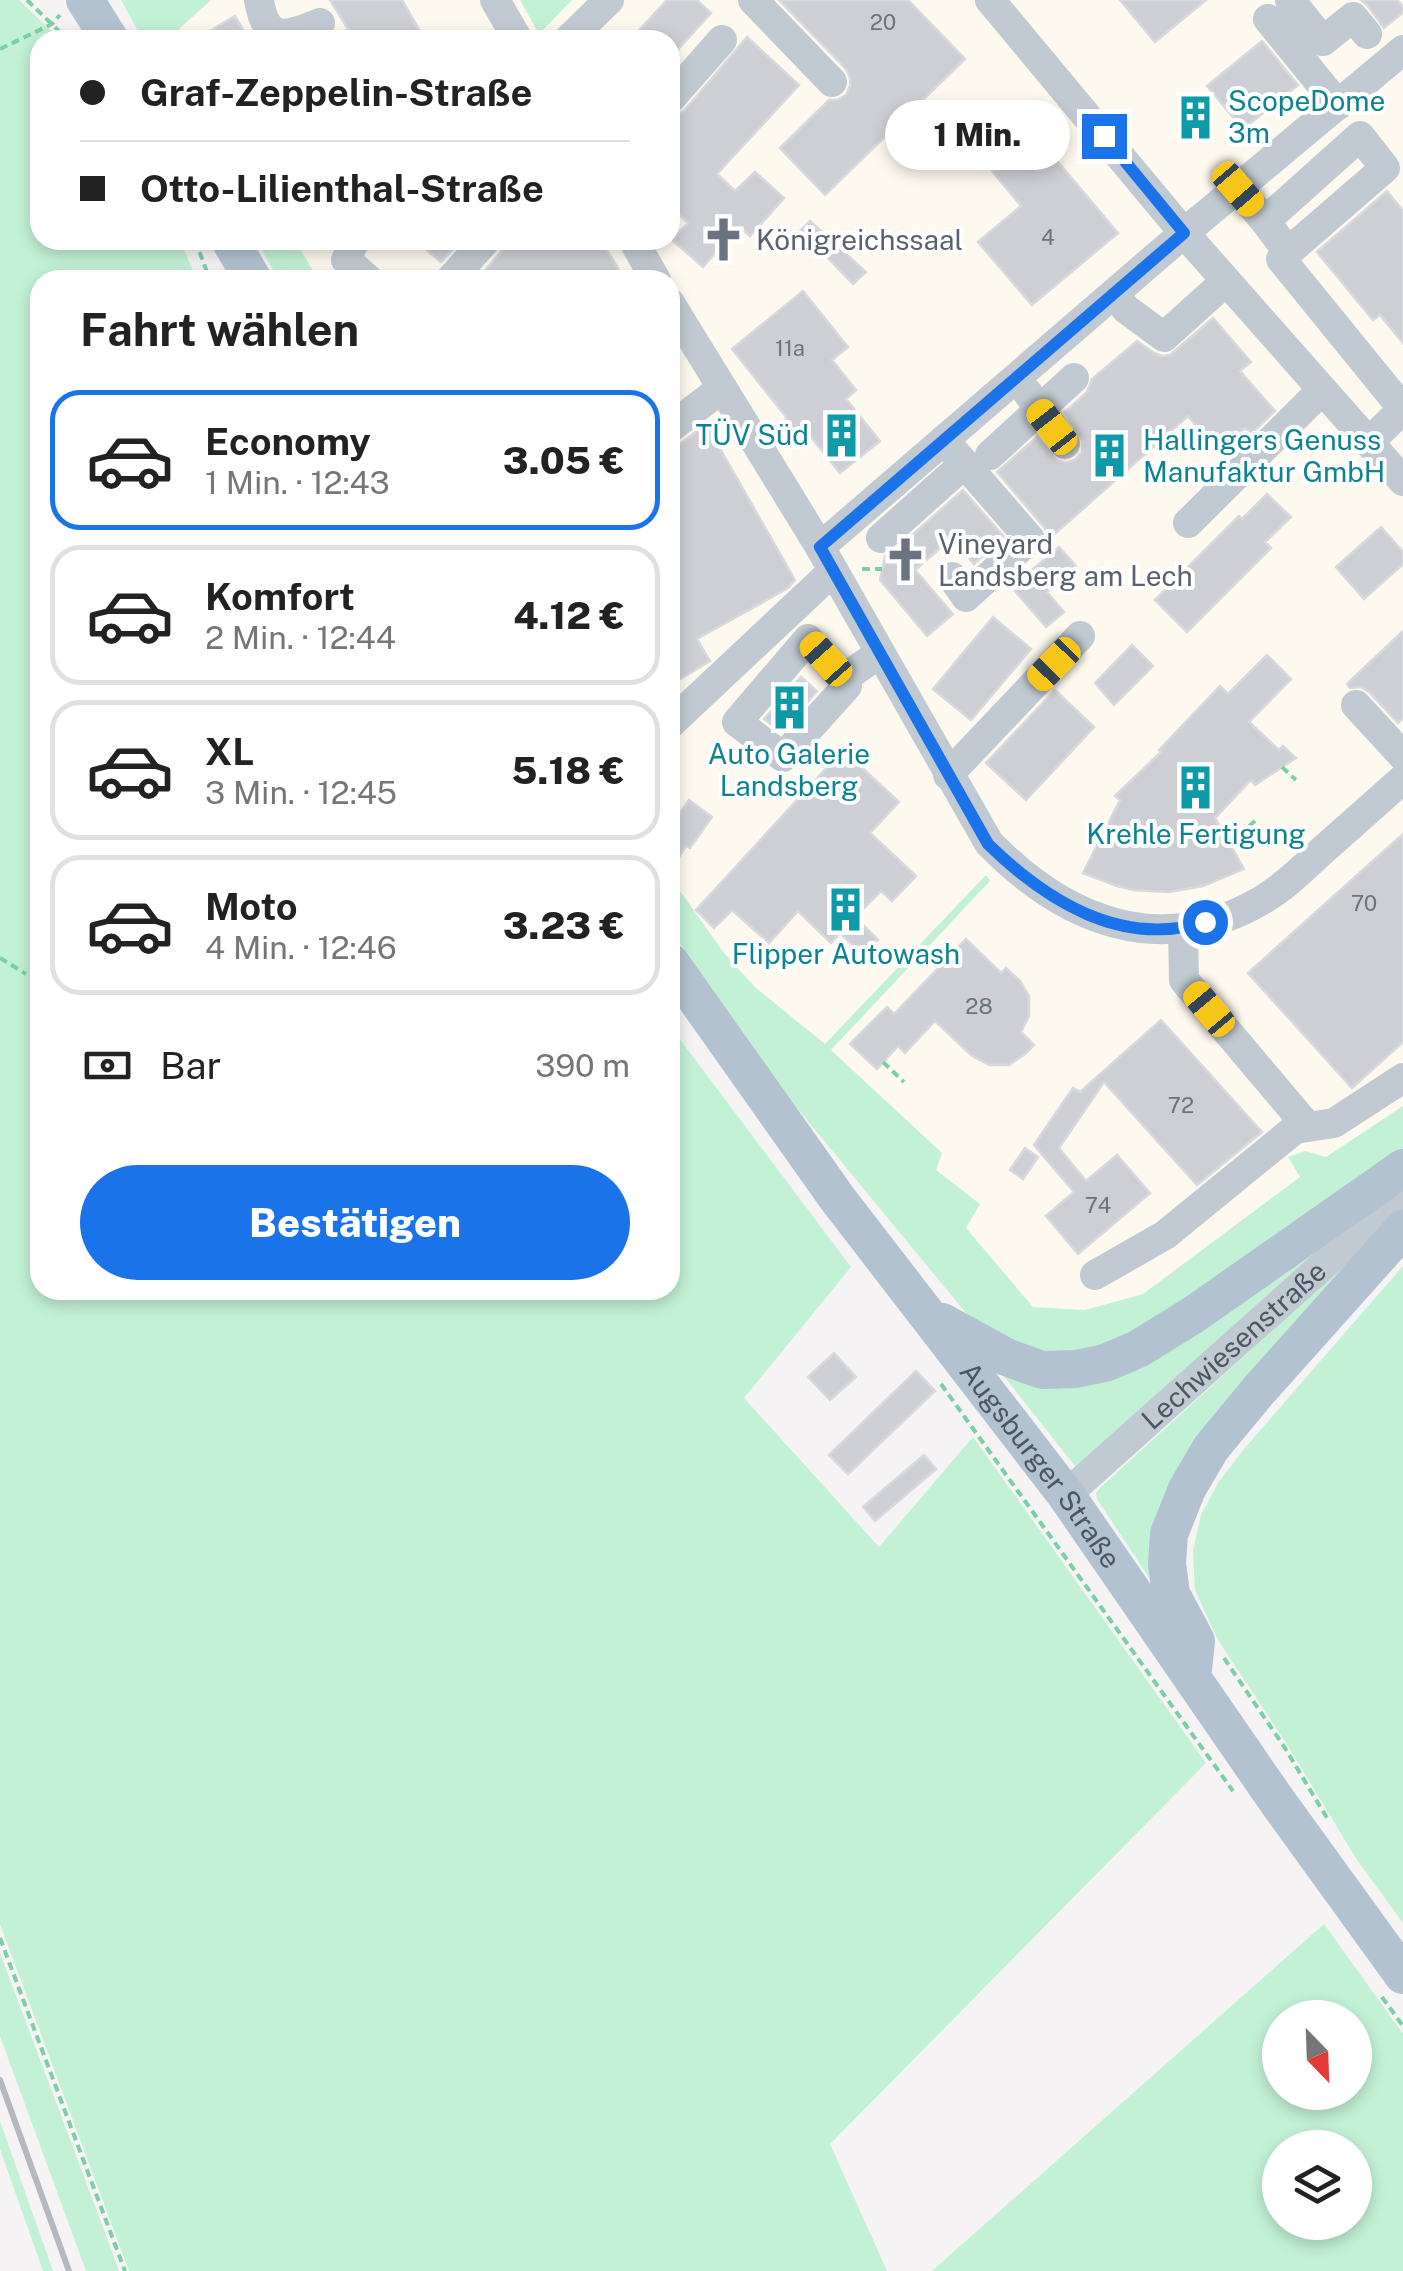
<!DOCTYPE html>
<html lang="de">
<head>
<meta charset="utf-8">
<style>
  :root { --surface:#fff; --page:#f2f2f2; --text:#222; --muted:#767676; --line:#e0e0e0; --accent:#1a73e8 }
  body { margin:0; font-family:"Public Sans",sans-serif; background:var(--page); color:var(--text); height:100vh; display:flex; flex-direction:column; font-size:38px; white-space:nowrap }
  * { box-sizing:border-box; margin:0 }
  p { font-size:32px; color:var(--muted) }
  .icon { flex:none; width:55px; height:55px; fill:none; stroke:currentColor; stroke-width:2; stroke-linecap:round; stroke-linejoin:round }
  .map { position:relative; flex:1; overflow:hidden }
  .panel { position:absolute; left:30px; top:270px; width:650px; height:1030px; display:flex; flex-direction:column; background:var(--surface); border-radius:30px; box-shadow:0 5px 15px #0003 }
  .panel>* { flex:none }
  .banner { position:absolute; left:30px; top:30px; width:650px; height:220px; border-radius:30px; box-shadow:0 5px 15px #0003; display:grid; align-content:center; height:220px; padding:0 50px; background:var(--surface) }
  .needle { width:65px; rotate:157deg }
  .controls { position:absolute; left:1262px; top:2000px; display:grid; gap:20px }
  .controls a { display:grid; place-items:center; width:110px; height:110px; border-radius:50%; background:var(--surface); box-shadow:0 5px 15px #0003; font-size:50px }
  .end { position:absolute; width:45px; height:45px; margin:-22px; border:12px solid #1a73e8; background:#fff; box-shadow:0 0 0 5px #fff }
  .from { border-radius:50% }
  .bubble { position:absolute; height:70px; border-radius:35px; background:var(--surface); box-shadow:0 5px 15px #0003; font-size:32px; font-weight:800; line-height:70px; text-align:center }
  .car { position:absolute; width:30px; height:60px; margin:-30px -15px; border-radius:12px; box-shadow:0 0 8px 2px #0007; background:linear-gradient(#f5c518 24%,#345 0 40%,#f5c518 0 76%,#345 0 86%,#f5c518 0) }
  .banner b { display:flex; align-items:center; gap:35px; height:95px; font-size:38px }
  .banner b+b { border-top:2px solid var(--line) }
  .banner i { width:25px; height:25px; background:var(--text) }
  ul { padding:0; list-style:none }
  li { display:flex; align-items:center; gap:30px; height:140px; margin:0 20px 15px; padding:0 30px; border:5px solid var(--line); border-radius:30px }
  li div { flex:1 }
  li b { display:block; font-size:38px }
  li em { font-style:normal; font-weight:800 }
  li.current { border-color:var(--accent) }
  li>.icon { width:90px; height:90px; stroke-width:1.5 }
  h2 { padding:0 50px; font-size:45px; line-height:120px }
  .pay { display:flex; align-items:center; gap:25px; height:110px; padding:0 50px; font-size:38px }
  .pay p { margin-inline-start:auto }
  .primary-button { display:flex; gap:20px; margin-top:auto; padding:20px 50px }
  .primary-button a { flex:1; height:115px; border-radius:60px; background:var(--accent); color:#fff; font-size:40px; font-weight:800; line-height:115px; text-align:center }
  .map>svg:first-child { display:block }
</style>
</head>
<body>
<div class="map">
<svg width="1403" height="2271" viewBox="0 0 1403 2271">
  <rect width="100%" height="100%" fill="#f5f3f3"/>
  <path fill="#fdf9ef" d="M 159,0 L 1403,0 L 1403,1121 L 1217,1240 L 1143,1294 L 1096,1311 L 1034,1316 L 860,1139 L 670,877 L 670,280 L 318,280 L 295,240 L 670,240 L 670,40 L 181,40 Z"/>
  <path fill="#c3f1d5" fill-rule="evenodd" d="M 0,0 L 19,0 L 61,40 L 40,40 L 40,240 L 180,240 L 197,280 L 40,280 L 40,1290 L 670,1290 L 670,1026 L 851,1267 L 744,1398 L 879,1547 L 973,1437 L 1206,1763 L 830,2144 L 887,2271 L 129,2271 L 0,1924 Z
    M 121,0 L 211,0 L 177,31 L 181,40 L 143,40 Z
    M 520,0 L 572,0 L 539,34 Z
    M 256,240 L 295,240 L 318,280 L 279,280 Z
    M 985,876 L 987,876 L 990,881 L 831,1050 L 942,1153 L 936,1170 L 980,1204 L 966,1228 L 1033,1307 L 1085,1310 L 1143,1294 L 1300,1177 L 1288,1157 L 1305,1151 L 1326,1157 L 1403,1106 L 1403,1151 L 1122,1345 L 1046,1359 L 975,1324 L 793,1103 L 670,929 L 670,877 L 723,952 L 756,988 L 825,1044 Z
    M 1371,1202 L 1082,1467 L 1075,1466 L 999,1370 L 1061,1380 Z
    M 1398,1216 L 1222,1415 L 1152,1582 L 1097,1499 L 1096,1493 L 1101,1487 Z
    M 1403,1266 L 1403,1923 L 1357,1860 L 1288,1746 L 1218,1640 L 1195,1590 L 1193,1551 L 1201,1515 L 1218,1483 L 1244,1449 Z
    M 1324,1924 L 1403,2034 L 1403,2271 L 932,2271 ZM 1280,2018 L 1355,2018 L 1355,2092 L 1280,2092 ZM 1280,2148 L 1355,2148 L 1355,2222 L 1280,2222 Z
    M 0,1953 L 113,2254 L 119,2271 L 86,2271 L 0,2036 Z
    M 0,2121 L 53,2271 L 43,2271 L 0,2149 Z"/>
  <path fill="#cdcfd5" stroke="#d7d9de" stroke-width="2.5" d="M 330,0 L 402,0 L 425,40 L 329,40 L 348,29 Z
    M 667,0 L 697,0 L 711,13 L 670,58 L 670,40 L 630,40 Z
    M 779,0 L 908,0 L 965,59 L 825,195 L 780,148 L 829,100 L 837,100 L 846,95 L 850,86 L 850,78 L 846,69 Z
    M 1120,0 L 1206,0 L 1155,42 Z
    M 1361,0 L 1397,0 L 1403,7 L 1403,12 L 1384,28 L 1367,5 Z
    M 235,16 L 249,40 L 195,40 Z
    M 747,37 L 799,85 L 717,174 L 735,191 L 755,172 L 784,198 L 750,236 L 739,226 L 703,267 L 672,240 L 688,223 L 670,206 L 670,120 L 684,111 Z
    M 1262,41 L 1298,85 L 1243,129 L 1207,86 Z
    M 1015,103 L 1052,146 L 1048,150 L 1118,233 L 1032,305 L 978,242 L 1021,206 L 968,142 Z
    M 1387,191 L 1403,211 L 1403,343 L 1380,315 L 1373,320 L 1317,252 Z
    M 810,221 L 866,272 L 853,284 L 801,230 Z
    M 415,240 L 461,240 L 441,262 Z
    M 511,240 L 601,240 L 625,280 L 477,280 Z
    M 803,291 L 848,347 L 832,360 L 856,390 L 846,399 L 880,441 L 840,473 L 806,431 L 796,438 L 783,422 L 787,418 L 732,349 Z
    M 1213,318 L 1251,362 L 1240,371 L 1275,411 L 1251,434 L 1245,428 L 1219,452 L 1188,416 L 1049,539 L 1044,527 L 997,472 L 1037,437 L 1057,461 L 1066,463 L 1075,460 L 1082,452 L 1083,441 L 1065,412 L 1087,392 L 1092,379 L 1137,341 L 1154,353 L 1162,356 L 1170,355 Z
    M 706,424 L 795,580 L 788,588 L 697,639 L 710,661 L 670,685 L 670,446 L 681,443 Z
    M 963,490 L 1004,537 L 974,564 L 952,538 L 915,570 L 953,614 L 927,636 L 880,580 L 885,556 L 893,552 Z
    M 1267,494 L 1291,517 L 1265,542 L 1271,548 L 1187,632 L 1155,600 L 1239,516 L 1242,519 Z
    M 1381,527 L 1403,552 L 1403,564 L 1364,599 L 1336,567 Z
    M 1059,547 L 1076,566 L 1047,592 L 1064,612 L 1046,627 L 1015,591 L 1032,570 Z
    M 993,617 L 1031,649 L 971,720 L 933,689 Z
    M 1403,631 L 1403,718 L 1398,723 L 1369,692 L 1361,687 L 1350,688 L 1347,684 Z
    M 1132,645 L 1153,666 L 1114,705 L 1095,683 Z
    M 1267,655 L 1291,679 L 1249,722 L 1279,750 L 1283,746 L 1296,758 L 1255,785 L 1251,780 L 1215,818 L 1244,869 L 1203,886 L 1169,892 L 1134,890 L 1117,886 L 1083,873 L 1120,800 L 1115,796 L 1161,752 L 1159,750 L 1220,686 L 1228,694 Z
    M 801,677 L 817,691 L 781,732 L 764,719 Z
    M 1055,690 L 1094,727 L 1026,800 L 986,763 Z
    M 843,750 L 899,802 L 870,833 L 916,876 L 892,901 L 881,891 L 855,917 L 878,940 L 863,955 L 840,933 L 831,943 L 798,911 L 769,943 L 732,910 L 714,928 L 696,910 Z
    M 689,800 L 712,817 L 690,848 L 686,846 L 670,871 L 670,827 Z
    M 1403,834 L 1403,1042 L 1352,1088 L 1248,973 Z
    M 966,939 L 1001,973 L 1006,968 L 1020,981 L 1029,996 L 1029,1016 L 1021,1032 L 1034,1045 L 1025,1054 L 1009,1065 L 989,1065 L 971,1055 L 935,1021 L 905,1053 L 898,1046 L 877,1069 L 850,1044 L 887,1007 L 894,1014 Z
    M 1161,1020 L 1262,1132 L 1197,1185 L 1104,1082 L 1059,1148 L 1086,1181 L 1117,1155 L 1150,1193 L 1078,1254 L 1046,1216 L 1074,1192 L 1034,1145 L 1073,1088 L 1080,1092 Z
    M 1025,1148 L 1038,1157 L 1023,1179 L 1010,1170 Z
    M 834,1353 L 856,1377 L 830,1400 L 808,1377 Z
    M 916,1371 L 935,1391 L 848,1474 L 829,1455 Z
    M 924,1455 L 936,1469 L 875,1521 L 863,1507 Z"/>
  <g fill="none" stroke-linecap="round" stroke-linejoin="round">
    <path stroke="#7ad0a6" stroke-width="4" stroke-dasharray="8 5" stroke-linecap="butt" d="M 27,0 L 68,40
      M 0,49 L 52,24 L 60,15
      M 195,240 L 210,280
      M 862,569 L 882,569
      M 1282,767 L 1296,780
      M 1230,844 L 1258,818
      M 0,958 L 26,974
      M 883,1062 L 904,1082
      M 941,1384 L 1233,1791
      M 1224,1658 L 1285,1748 L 1327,1818
      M 0,1938 L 125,2271
      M 1382,1997 L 1403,2026"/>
    <g stroke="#c1cad2" stroke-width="30">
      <path d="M 259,0 C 266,45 288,36 320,23"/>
      <path d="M 495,0 L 518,40"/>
      <path d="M 753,0 L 832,82"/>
      <path d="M 990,0 L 1184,233 L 1403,481"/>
      <path d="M 1290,0 L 1323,41 L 1353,17 L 1367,34"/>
      <path d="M 1268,19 L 1338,105"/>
      <path d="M 568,40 L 609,0"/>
      <path d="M 670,99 L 722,40"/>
      <path d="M 1238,189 L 1265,221 L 1360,136 L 1385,168 L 1288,252 L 1265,221"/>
      <path d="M 355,240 L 346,260 L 369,280"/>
      <path d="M 633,240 L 656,280"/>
      <path d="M 1288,252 L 1281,259 L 1403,409 L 1369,442"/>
      <path d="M 450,280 L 486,240"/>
      <path d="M 1114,294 L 1126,309 L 1164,337 L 1226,281"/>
      <path d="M 670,303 L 820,547 L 989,843 C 1066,922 1162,960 1264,899 C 1286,886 1304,867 1323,850 C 1350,826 1376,803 1403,779"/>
      <path d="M 1027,392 L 1065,444"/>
      <path d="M 670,428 L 722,388"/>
      <path d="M 944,440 L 1030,539 L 966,597 L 952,577"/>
      <path d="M 990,455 L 1074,378"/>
      <path d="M 1188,523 L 1322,390"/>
      <path d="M 881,538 L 964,464"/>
      <path d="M 820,547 L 1184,233 L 1403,50"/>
      <path d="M 843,679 L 847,686 L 783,757 L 737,722 L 808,639 L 843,679 L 880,653"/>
      <path d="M 1356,705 L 1403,756"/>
      <path d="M 670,724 L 833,571"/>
      <path d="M 948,775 L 1080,636"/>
      <path d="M 1183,929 L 1184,980 L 1307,1126"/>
      <path d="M 1095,1275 L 1165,1235 L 1295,1129 L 1334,1123 L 1403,1078"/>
      <path id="s1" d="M 1066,1495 L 1403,1194"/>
    </g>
    <g stroke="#b3c2d1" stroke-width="38">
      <path d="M 85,0 L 110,40"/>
      <path d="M 230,240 L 253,280"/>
      <path id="s2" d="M 670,962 L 837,1198 L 1066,1495 L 1277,1801 L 1403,1975"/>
      <path d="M 942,1322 L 1006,1357 L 1042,1370 L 1076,1369 L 1105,1363 L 1138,1349 L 1193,1315 L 1403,1168"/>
      <path d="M 1193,1669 L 1196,1641 L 1171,1594 L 1167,1564 L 1169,1534 L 1187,1489 L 1211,1448 L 1259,1390 L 1403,1229"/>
    </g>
    <path stroke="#b5b8bd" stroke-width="6" d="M 0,2080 L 69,2271"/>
  </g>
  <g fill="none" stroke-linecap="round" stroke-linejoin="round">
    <path stroke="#1a73e8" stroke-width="12" d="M 1104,136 L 1184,233 L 820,547 L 988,844 C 1046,901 1122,948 1205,922"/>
  </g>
  <defs>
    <symbol id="building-bare" viewBox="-9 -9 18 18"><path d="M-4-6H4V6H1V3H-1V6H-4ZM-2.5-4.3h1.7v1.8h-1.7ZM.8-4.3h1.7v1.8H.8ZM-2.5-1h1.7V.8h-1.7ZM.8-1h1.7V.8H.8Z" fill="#0f9aa8" stroke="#fff" stroke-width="2.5" paint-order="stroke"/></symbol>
    <symbol id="church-bare" viewBox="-9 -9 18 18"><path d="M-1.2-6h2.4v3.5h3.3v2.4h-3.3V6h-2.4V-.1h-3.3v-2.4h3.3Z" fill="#6b7280" stroke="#fff" stroke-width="2.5" paint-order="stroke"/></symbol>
  </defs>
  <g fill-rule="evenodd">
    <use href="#building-bare" x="1164" y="86" width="63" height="63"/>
    <use href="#church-bare" x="692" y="208" width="63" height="63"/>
    <use href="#building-bare" x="810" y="404" width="63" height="63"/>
    <use href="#building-bare" x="1078" y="424" width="63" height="63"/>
    <use href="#church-bare" x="874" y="528" width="63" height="63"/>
    <use href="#building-bare" x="758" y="676" width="63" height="63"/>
    <use href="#building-bare" x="1164" y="756" width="63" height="63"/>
    <use href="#building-bare" x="814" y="878" width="63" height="63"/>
  </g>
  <g text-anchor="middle" stroke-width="8" stroke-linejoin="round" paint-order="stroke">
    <g font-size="22" fill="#6b747e">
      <text x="883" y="30">20</text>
      <text x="1048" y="245">4</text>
      <text x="790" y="356">11a</text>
      <text x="1364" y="911">70</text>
      <text x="979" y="1014">28</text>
      <text x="1181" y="1113">72</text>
      <text x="1098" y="1213">74</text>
    </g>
    <g font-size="28" fill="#0d838f" stroke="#fff">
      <text x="1228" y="111" text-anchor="start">ScopeDome<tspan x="1228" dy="32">3m</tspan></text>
      <text x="809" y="445" text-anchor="end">TÜV Süd</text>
      <text x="1143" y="450" text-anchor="start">Hallingers Genuss<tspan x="1143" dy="32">Manufaktur GmbH</tspan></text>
      <text x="789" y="764">Auto Galerie<tspan x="789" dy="32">Landsberg</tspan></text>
      <text x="1196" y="844">Krehle Fertigung</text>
      <text x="846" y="964">Flipper Autowash</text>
    </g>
    <g font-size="28" fill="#5b616d" stroke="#fff" text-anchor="start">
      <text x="756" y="250">Königreichssaal</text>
      <text x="938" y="554">Vineyard<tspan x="938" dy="32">Landsberg am Lech</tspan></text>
    </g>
    <g font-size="28" fill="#4a5661" stroke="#fff">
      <text dy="10" stroke="none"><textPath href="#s1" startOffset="225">Lechwiesenstraße</textPath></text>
      <text dy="10" stroke="none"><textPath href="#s2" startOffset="625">Augsburger Straße</textPath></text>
    </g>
  </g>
</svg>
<div class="controls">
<a><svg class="needle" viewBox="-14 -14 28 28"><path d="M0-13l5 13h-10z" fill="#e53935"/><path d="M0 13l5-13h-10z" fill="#767676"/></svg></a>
<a><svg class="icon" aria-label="layers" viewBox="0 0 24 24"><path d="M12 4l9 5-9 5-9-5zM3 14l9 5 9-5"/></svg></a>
</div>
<i class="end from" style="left:1205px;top:922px"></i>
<i class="end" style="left:1104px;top:136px"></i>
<div class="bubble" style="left:885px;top:100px;width:185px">1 Min.</div>
<i class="car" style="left:1238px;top:189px;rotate:139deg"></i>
<i class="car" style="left:1052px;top:427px;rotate:322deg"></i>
<i class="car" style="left:826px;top:659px;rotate:318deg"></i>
<i class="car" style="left:1054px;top:664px;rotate:224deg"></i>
<i class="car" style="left:1209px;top:1009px;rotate:320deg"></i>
<div class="banner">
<b><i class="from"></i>Graf-Zeppelin-Straße</b>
<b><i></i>Otto-Lilienthal-Straße</b>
</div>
<section class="panel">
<h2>Fahrt wählen</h2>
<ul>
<li class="current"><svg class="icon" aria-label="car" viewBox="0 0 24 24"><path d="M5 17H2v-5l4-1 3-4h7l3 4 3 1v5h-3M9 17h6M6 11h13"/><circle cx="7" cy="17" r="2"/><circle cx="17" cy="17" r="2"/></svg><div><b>Economy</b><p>1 Min. · 12:43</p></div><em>3.05 €</em></li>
<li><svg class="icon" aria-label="car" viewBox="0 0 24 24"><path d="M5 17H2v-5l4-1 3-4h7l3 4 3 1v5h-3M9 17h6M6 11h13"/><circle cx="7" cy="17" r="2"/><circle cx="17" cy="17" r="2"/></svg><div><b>Komfort</b><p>2 Min. · 12:44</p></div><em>4.12 €</em></li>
<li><svg class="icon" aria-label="car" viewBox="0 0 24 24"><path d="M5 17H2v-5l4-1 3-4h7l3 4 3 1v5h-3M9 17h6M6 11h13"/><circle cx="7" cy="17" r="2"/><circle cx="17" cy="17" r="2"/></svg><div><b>XL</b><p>3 Min. · 12:45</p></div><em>5.18 €</em></li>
<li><svg class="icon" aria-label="car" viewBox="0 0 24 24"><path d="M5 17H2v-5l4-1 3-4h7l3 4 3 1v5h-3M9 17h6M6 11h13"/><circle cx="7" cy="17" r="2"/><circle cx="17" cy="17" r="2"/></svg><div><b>Moto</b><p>4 Min. · 12:46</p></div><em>3.23 €</em></li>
</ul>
<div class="pay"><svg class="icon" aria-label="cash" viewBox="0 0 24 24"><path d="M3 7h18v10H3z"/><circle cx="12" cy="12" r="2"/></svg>Bar<p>390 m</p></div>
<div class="primary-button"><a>Bestätigen</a></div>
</section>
</div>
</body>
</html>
